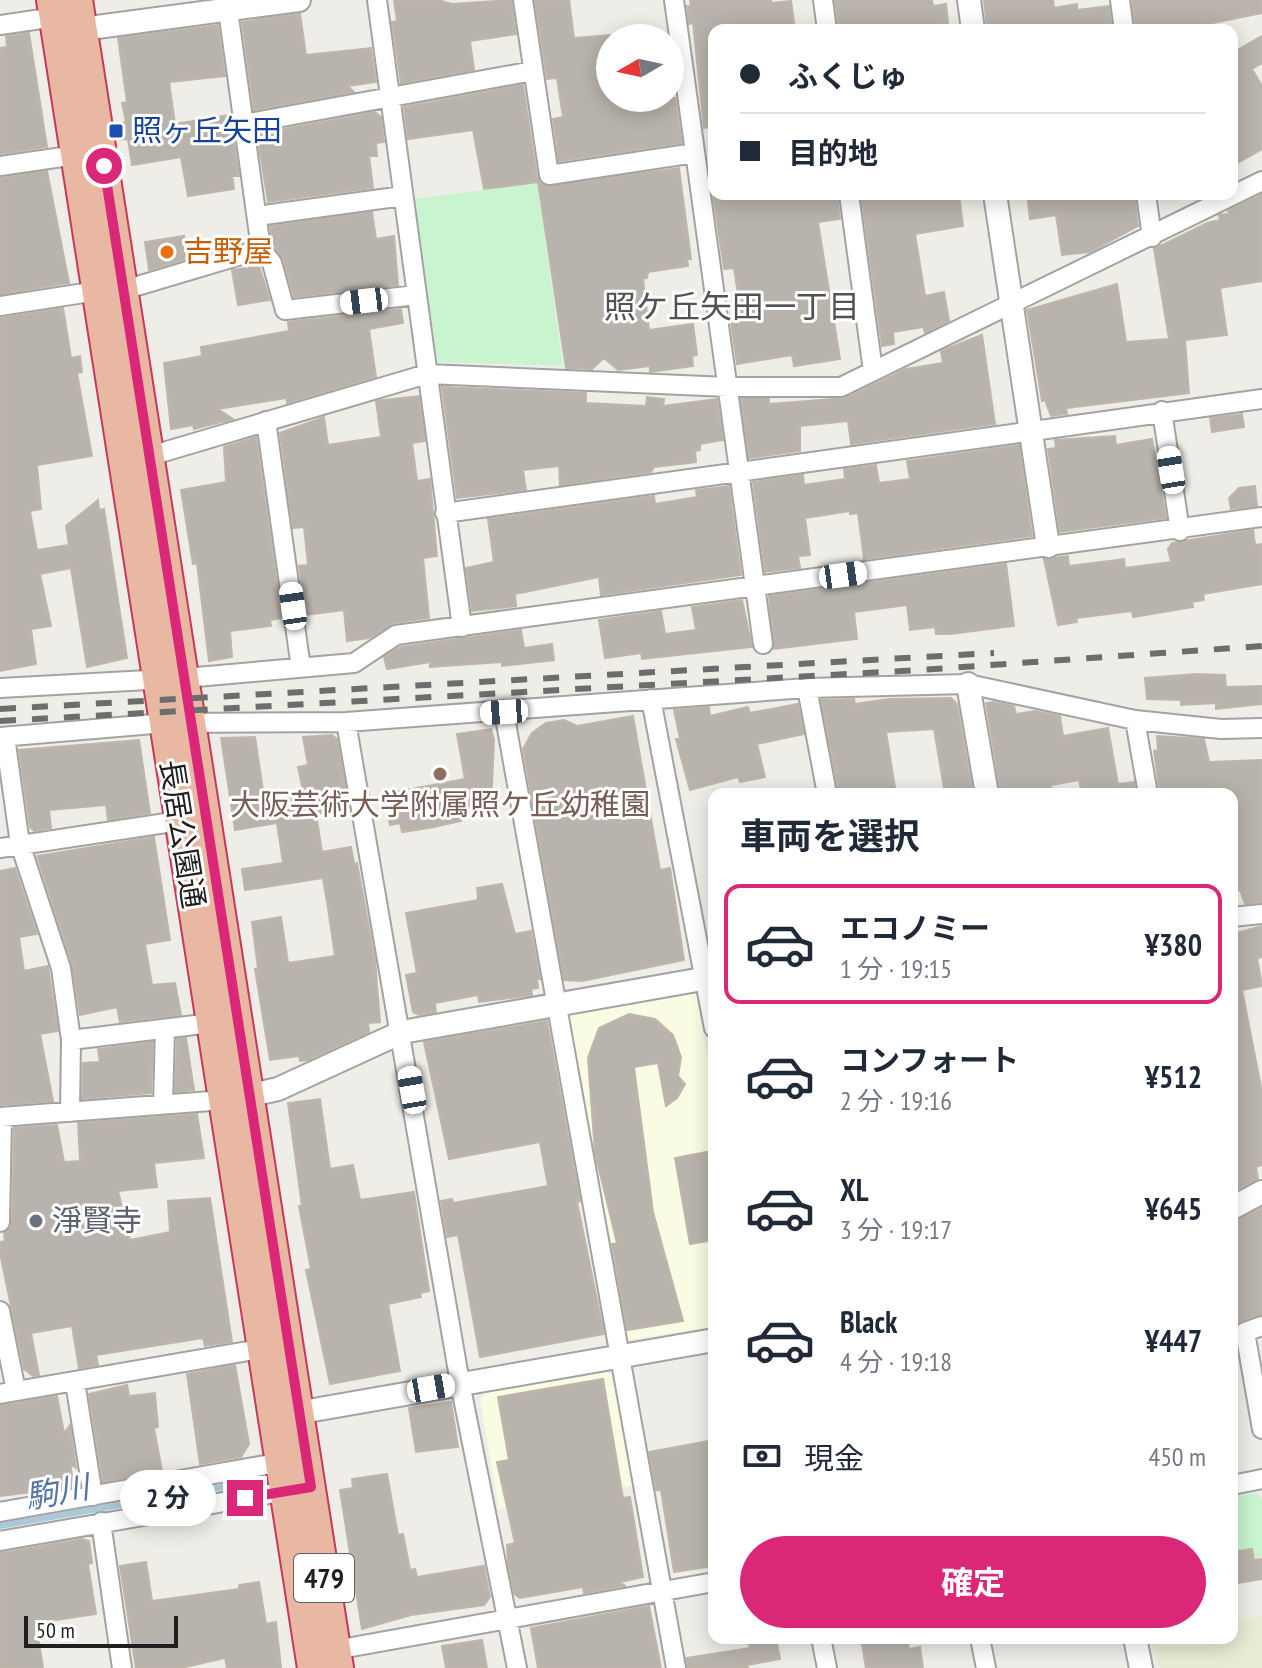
<!DOCTYPE html>
<html lang="ja">
<head>
<meta charset="utf-8">
<style>
  :root { --surface:#fff; --page:#f2f2f3; --text:#1f2937; --muted:#747a83; --line:#e0e1e3; --accent:#db2777 }
  body { margin:0; font-family:"PT Sans Narrow","Noto Sans JP",sans-serif; background:var(--page); color:var(--text); height:100vh; display:flex; flex-direction:column; font-size:30px; white-space:nowrap }
  * { box-sizing:border-box; margin:0 }
  p { font-size:26px; color:var(--muted) }
  .icon { flex:none; width:44px; height:44px; fill:none; stroke:currentColor; stroke-width:2; stroke-linecap:round; stroke-linejoin:round }
  .map { position:relative; flex:1; overflow:hidden }
  .side { position:absolute; left:708px; top:788px; width:530px; height:856px; display:flex; flex-direction:column; background:var(--surface); border-radius:16px; box-shadow:0 4px 20px #0003 }
  .side>* { flex:none }
  .guide { position:absolute; left:708px; top:24px; width:530px; height:176px; border-radius:16px; box-shadow:0 4px 20px #0003; display:grid; align-content:center; height:176px; padding:0 32px; background:var(--surface) }
  .needle { width:52px; rotate:261deg }
  .controls { position:absolute; left:596px; top:24px; display:grid; gap:16px }
  .controls a { display:grid; place-items:center; width:88px; height:88px; border-radius:50%; background:var(--surface); box-shadow:0 4px 20px #0003; font-size:40px }
  .scale { position:absolute; left:24px; bottom:20px; width:154px; box-sizing:border-box; padding-left:8px; border:4px solid #1f1f1f; border-top:0; font-size:22px; line-height:28px; white-space:nowrap; color:#1f1f1f; -webkit-text-stroke:6px #fff; paint-order:stroke }
  .end { position:absolute; width:36px; height:36px; margin:-18px; border:10px solid #db2777; background:#fff; box-shadow:0 0 0 4px #fff }
  .from { border-radius:50% }
  .bubble { position:absolute; height:56px; border-radius:28px; background:var(--surface); box-shadow:0 4px 20px #0003; font-size:26px; font-weight:700; line-height:56px; text-align:center }
  .car { position:absolute; width:24px; height:48px; margin:-24px -12px; border-radius:10px; box-shadow:0 0 6px 2px #0007; background:linear-gradient(#fff 24%,#345 0 40%,#fff 0 76%,#345 0 86%,#fff 0) }
  .guide b { display:flex; align-items:center; gap:28px; height:76px; font-size:30px }
  .guide b+b { border-top:2px solid var(--line) }
  .guide i { width:20px; height:20px; background:var(--text) }
  ul { padding:0; list-style:none }
  li { display:flex; align-items:center; gap:24px; height:120px; margin:0 16px 12px; padding:0 16px; border:4px solid transparent; border-radius:16px }
  li div { flex:1 }
  li b { display:block; font-size:30px }
  li em { font-style:normal; font-weight:700 }
  li.on { border-color:var(--accent) }
  li>.icon { width:72px; height:72px; stroke-width:1.5 }
  h2 { padding:0 32px; font-size:36px; line-height:96px }
  .pay { display:flex; align-items:center; gap:20px; height:88px; padding:0 32px; font-size:30px }
  .pay p { margin-inline-start:auto }
  .primary-button { display:flex; gap:16px; margin-top:auto; padding:16px 32px }
  .primary-button a { flex:1; height:92px; border-radius:48px; background:var(--accent); color:#fff; font-size:32px; font-weight:700; line-height:92px; text-align:center }
  .map>svg:first-child { display:block }
</style>
</head>
<body>
<div class="map">
<svg width="1262" height="1668" viewBox="0 0 1262 1668">
  <rect width="100%" height="100%" fill="#efede7"/>
  <path fill="#f9fce3" d="M 695,990 L 714,1093 L 714,1327 L 621,1341 L 564,1012 Z
    M 606,1372 L 615,1377 L 634,1485 L 499,1509 L 480,1400 L 485,1393 Z"/>
  <path fill="#e7ecd4" d="M 1262,1616 L 1262,1668 L 1159,1668 L 1153,1638 L 1232,1638 L 1232,1621 Z"/>
  <path fill="#c8f4d0" d="M 537,183 L 563,366 L 438,362 L 414,199 Z
    M 1255,1493 L 1262,1498 L 1262,1557 L 1232,1562 L 1232,1497 Z"/>
  <g fill="none" stroke-linecap="round" stroke-linejoin="round">
    <path stroke="#abc9d8" stroke-width="6" d="M 0,1526 L 263,1480"/>
  </g>
  <path fill="#b8b3ac" stroke="#bfb6aa" stroke-width="2" d="M 394,0 L 438,0 L 452,4 L 511,0 L 516,34 L 470,41 L 474,70 L 401,83 L 392,22 L 397,21 Z
    M 535,0 L 569,0 L 574,38 L 610,35 L 610,98 L 675,98 L 682,143 L 559,161 L 553,119 L 563,117 L 557,78 L 547,79 Z
    M 690,0 L 771,0 L 771,3 L 791,1 L 795,30 L 714,30 L 714,126 L 704,128 L 693,23 L 689,24 L 687,6 L 691,6 Z
    M 835,0 L 932,0 L 933,6 L 946,4 L 948,23 L 900,30 L 839,30 Z
    M 984,0 L 1053,0 L 1054,8 L 1077,4 L 1077,10 L 1109,6 L 1112,30 L 987,30 Z
    M 1132,0 L 1262,0 L 1262,13 L 1179,30 L 1136,30 Z
    M 300,14 L 306,55 L 371,48 L 376,82 L 348,86 L 354,92 L 254,110 L 242,22 Z
    M 218,25 L 225,76 L 169,82 L 175,124 L 230,115 L 239,176 L 232,176 L 234,189 L 188,196 L 181,157 L 132,165 L 128,139 L 117,140 L 115,124 L 126,122 L 122,103 L 127,102 L 118,38 Z
    M 29,33 L 47,147 L 0,154 L 0,48 L 7,47 L 6,36 Z
    M 1262,36 L 1262,63 L 1252,69 L 1262,86 L 1262,149 L 1232,166 L 1232,53 Z
    M 523,85 L 537,177 L 544,186 L 679,168 L 691,259 L 687,259 L 688,266 L 648,272 L 647,278 L 643,279 L 649,330 L 693,324 L 697,355 L 692,356 L 693,366 L 650,372 L 650,366 L 618,370 L 604,358 L 592,369 L 566,368 L 538,182 L 484,189 L 473,130 L 408,139 L 404,107 Z
    M 375,112 L 381,117 L 384,142 L 376,143 L 377,156 L 369,156 L 373,188 L 268,202 L 257,134 Z
    M 47,171 L 69,283 L 0,294 L 0,178 Z
    M 713,194 L 837,194 L 840,219 L 818,222 L 840,359 L 794,366 L 792,355 L 737,364 L 731,322 L 742,320 L 734,268 L 724,269 Z
    M 861,194 L 959,194 L 963,226 L 915,234 L 925,296 L 944,292 L 949,321 L 925,333 L 923,327 L 893,332 L 894,344 L 882,346 Z
    M 1027,194 L 1134,194 L 1138,226 L 1090,252 L 1062,255 L 1056,215 L 1030,219 Z
    M 1262,194 L 1262,281 L 1220,288 L 1227,335 L 1185,340 L 1189,393 L 1066,408 L 1067,414 L 1051,416 L 1045,400 L 1042,401 L 1027,310 L 1117,284 L 1126,342 L 1169,339 L 1154,249 L 1207,223 L 1220,220 L 1219,215 L 1229,214 L 1228,211 Z
    M 372,212 L 376,239 L 394,236 L 398,285 L 294,297 L 283,259 L 272,244 L 270,226 Z
    M 184,236 L 189,258 L 149,270 L 145,242 Z
    M 259,266 L 270,300 L 238,305 L 232,270 Z
    M 63,308 L 71,358 L 80,356 L 82,372 L 77,373 L 92,456 L 37,465 L 41,509 L 30,511 L 37,550 L 69,545 L 66,526 L 98,500 L 99,510 L 104,509 L 127,658 L 87,667 L 71,568 L 40,574 L 51,626 L 31,629 L 36,664 L 0,671 L 0,318 Z
    M 401,309 L 403,323 L 369,329 L 376,377 L 287,403 L 286,398 L 218,409 L 233,419 L 194,429 L 193,425 L 171,429 L 164,363 L 202,356 L 201,347 L 289,331 L 288,322 Z
    M 982,335 L 995,424 L 851,444 L 848,421 L 800,426 L 800,451 L 749,458 L 741,399 L 769,399 L 769,404 L 846,398 L 906,369 L 943,363 L 941,351 Z
    M 442,387 L 586,393 L 586,403 L 646,406 L 647,397 L 664,399 L 663,406 L 717,399 L 723,440 L 700,444 L 700,450 L 695,451 L 696,462 L 654,467 L 651,472 L 560,485 L 559,466 L 523,470 L 526,490 L 457,498 Z
    M 419,396 L 425,441 L 412,443 L 417,481 L 430,479 L 437,556 L 423,558 L 429,618 L 394,623 L 369,638 L 347,641 L 344,610 L 306,615 L 299,566 L 308,565 L 304,527 L 293,528 L 280,433 L 324,417 L 328,445 L 381,437 L 376,401 Z
    M 1242,414 L 1244,427 L 1212,432 L 1210,418 Z
    M 1115,436 L 1116,445 L 1152,439 L 1166,518 L 1060,532 L 1048,449 L 1056,448 L 1055,440 Z
    M 256,437 L 282,618 L 270,620 L 271,626 L 230,631 L 232,657 L 209,661 L 197,563 L 193,564 L 181,490 L 226,482 L 224,447 Z
    M 1019,445 L 1032,536 L 864,559 L 858,513 L 850,514 L 850,511 L 805,518 L 810,555 L 798,556 L 800,568 L 765,572 L 753,482 L 803,475 L 804,485 L 845,479 L 844,469 L 876,465 L 879,483 L 910,479 L 907,461 Z
    M 729,486 L 741,575 L 601,595 L 599,577 L 515,594 L 516,606 L 472,611 L 466,568 L 494,562 L 488,519 L 654,496 L 655,504 L 697,497 L 696,490 Z
    M 1255,486 L 1257,506 L 1231,509 L 1229,498 L 1239,488 Z
    M 1253,530 L 1255,545 L 1262,544 L 1262,584 L 1203,594 L 1204,600 L 1192,602 L 1193,607 L 1133,617 L 1132,611 L 1076,618 L 1077,622 L 1058,625 L 1044,559 L 1068,556 L 1069,566 L 1124,559 L 1125,568 L 1171,562 L 1168,549 L 1172,543 Z
    M 1006,564 L 1014,626 L 950,634 L 936,634 L 935,627 L 910,630 L 907,605 L 854,612 L 857,639 L 774,649 L 769,596 Z
    M 742,600 L 752,647 L 642,659 L 641,653 L 605,658 L 599,620 L 661,611 L 665,634 L 696,630 L 692,607 Z
    M 521,630 L 524,648 L 552,644 L 554,660 L 502,666 L 502,662 L 430,667 L 430,662 L 387,669 L 384,657 L 400,647 Z
    M 1197,674 L 1225,675 L 1226,687 L 1262,686 L 1262,704 L 1216,709 L 1216,703 L 1181,705 L 1181,700 L 1147,699 L 1145,678 Z
    M 951,698 L 957,704 L 973,794 L 945,794 L 934,729 L 886,732 L 896,794 L 839,794 L 821,700 L 854,699 L 855,704 L 889,699 Z
    M 994,702 L 1014,706 L 1016,714 L 1035,711 L 1060,716 L 1063,736 L 1108,728 L 1118,784 L 1134,782 L 1136,794 L 1082,794 L 1079,780 L 1052,785 L 1047,794 L 1001,794 L 986,703 Z
    M 798,704 L 804,734 L 757,744 L 765,777 L 740,782 L 738,777 L 690,790 L 676,739 L 680,739 L 674,710 L 709,707 L 710,716 L 748,707 L 750,713 Z
    M 633,716 L 660,870 L 670,868 L 684,960 L 582,981 L 564,980 L 523,749 L 532,733 L 546,723 L 564,720 L 577,726 Z
    M 491,729 L 494,740 L 491,807 L 460,813 L 461,821 L 429,828 L 402,832 L 400,823 L 390,825 L 384,794 L 465,779 L 457,734 Z
    M 332,735 L 337,739 L 349,808 L 316,814 L 322,852 L 351,847 L 354,864 L 357,863 L 375,960 L 380,1022 L 368,1023 L 369,1032 L 308,1060 L 300,1061 L 299,1056 L 270,1060 L 255,969 L 258,968 L 252,922 L 281,917 L 288,963 L 335,956 L 328,908 L 323,878 L 245,890 L 242,869 L 283,863 L 277,823 L 235,830 L 221,738 L 255,737 L 264,797 L 303,791 L 298,767 L 308,765 L 303,737 Z
    M 1157,736 L 1204,739 L 1209,762 L 1262,760 L 1262,902 L 1245,904 L 1240,890 L 1232,892 L 1232,791 L 1160,794 L 1154,751 L 1158,750 Z
    M 139,740 L 150,813 L 108,820 L 106,805 L 49,810 L 51,828 L 34,831 L 30,827 L 19,750 Z
    M 154,837 L 170,940 L 145,944 L 152,985 L 175,983 L 181,1015 L 120,1022 L 117,1007 L 80,1015 L 72,964 L 37,856 Z
    M 15,868 L 37,934 L 19,937 L 24,971 L 48,966 L 58,1031 L 40,1034 L 53,1101 L 0,1105 L 0,871 Z
    M 502,884 L 515,934 L 531,931 L 540,979 L 537,979 L 538,988 L 531,989 L 532,995 L 479,1002 L 478,995 L 435,1003 L 436,1012 L 419,1015 L 413,1012 L 406,975 L 417,973 L 406,913 L 478,900 L 477,888 Z
    M 1262,926 L 1262,957 L 1257,958 L 1262,986 L 1242,990 L 1262,1092 L 1262,1165 L 1256,1167 L 1258,1179 L 1232,1192 L 1232,978 L 1236,978 L 1232,934 Z
    M 629,1014 L 655,1019 L 673,1035 L 681,1057 L 678,1076 L 685,1084 L 677,1098 L 666,1106 L 658,1063 L 634,1067 L 653,1212 L 683,1321 L 627,1330 L 612,1244 L 617,1243 L 595,1153 L 588,1058 L 599,1028 Z
    M 547,1021 L 580,1201 L 577,1202 L 604,1334 L 480,1357 L 458,1235 L 447,1237 L 441,1201 L 452,1199 L 453,1203 L 548,1186 L 540,1142 L 449,1159 L 424,1042 Z
    M 186,1038 L 194,1090 L 175,1092 L 177,1039 Z
    M 153,1042 L 151,1093 L 82,1099 L 83,1063 L 100,1062 L 98,1049 Z
    M 320,1099 L 330,1169 L 353,1165 L 360,1200 L 414,1192 L 429,1291 L 420,1293 L 421,1297 L 388,1304 L 400,1371 L 330,1384 L 306,1270 L 311,1269 L 299,1206 L 302,1206 L 288,1103 Z
    M 197,1114 L 204,1158 L 154,1163 L 157,1187 L 118,1191 L 130,1240 L 170,1232 L 168,1201 L 210,1198 L 232,1342 L 205,1346 L 203,1338 L 96,1355 L 98,1365 L 79,1368 L 72,1326 L 31,1333 L 39,1375 L 33,1376 L 24,1369 L 0,1253 L 0,1242 L 5,1241 L 4,1233 L 12,1222 L 14,1128 L 57,1125 L 64,1162 L 80,1161 L 78,1123 Z
    M 707,1152 L 714,1190 L 714,1240 L 690,1244 L 675,1158 Z
    M 1262,1208 L 1262,1314 L 1236,1324 L 1232,1319 L 1232,1222 Z
    M 235,1365 L 249,1444 L 241,1457 L 200,1464 L 187,1374 Z
    M 603,1379 L 623,1498 L 630,1497 L 643,1577 L 620,1582 L 625,1586 L 584,1593 L 583,1587 L 520,1598 L 514,1594 L 508,1562 L 507,1545 L 515,1543 L 497,1462 L 509,1460 L 498,1397 Z
    M 127,1385 L 129,1396 L 155,1393 L 158,1427 L 154,1428 L 162,1471 L 103,1482 L 89,1394 Z
    M 57,1396 L 64,1433 L 70,1425 L 76,1468 L 70,1464 L 74,1487 L 0,1496 L 0,1406 Z
    M 451,1402 L 458,1447 L 416,1452 L 409,1408 Z
    M 714,1440 L 714,1566 L 674,1572 L 661,1490 L 656,1490 L 649,1452 Z
    M 387,1474 L 398,1535 L 403,1534 L 410,1570 L 415,1569 L 417,1577 L 484,1566 L 490,1597 L 484,1605 L 411,1615 L 362,1629 L 340,1490 L 353,1488 L 352,1479 Z
    M 82,1539 L 89,1541 L 92,1563 L 88,1564 L 96,1614 L 36,1623 L 43,1668 L 0,1668 L 0,1553 Z
    M 1252,1549 L 1254,1560 L 1262,1559 L 1262,1579 L 1232,1584 L 1232,1552 Z
    M 146,1562 L 152,1601 L 239,1589 L 239,1585 L 259,1582 L 266,1624 L 276,1622 L 281,1668 L 227,1668 L 225,1658 L 181,1668 L 136,1668 L 120,1566 Z
    M 649,1606 L 661,1668 L 538,1668 L 531,1628 Z
    M 748,1638 L 776,1638 L 780,1659 L 747,1665 L 748,1668 L 688,1668 L 686,1658 L 750,1648 Z
    M 861,1638 L 907,1638 L 909,1649 L 920,1647 L 923,1668 L 866,1668 Z
    M 482,1640 L 487,1668 L 446,1668 L 442,1646 Z"/>
  <g fill="none" stroke-linecap="round" stroke-linejoin="round">
    <defs>
      <path id="minor" d="M 377,0 L 462,627
        M 523,0 L 549,175 L 695,153
        M 674,0 L 763,644
        M 823,0 L 827,30
        M 1120,0 L 1124,30
        M 0,25 L 55,17
        M 244,124 L 533,71
        M 0,166 L 76,155
        M 849,194 L 873,371
        M 1146,194 L 1152,237
        M 257,216 L 403,196
        M 261,249 L 272,263 L 285,310 L 416,295
        M 124,290 L 261,249 L 228,10
        M 0,306 L 97,291
        M 1162,411 L 1180,531
        M 266,421 L 301,668
        M 150,456 L 427,374 L 728,387 L 841,387 L 1262,181
        M 445,513 L 1262,399
        M 0,688 L 185,678 L 354,663 L 396,635 L 1262,517
        M 807,688 L 827,794
        M 651,699 L 714,1028
        M 504,712 L 676,1668
        M 1135,720 L 1148,794
        M 346,722 L 460,1383 L 517,1668
        M 0,737 L 165,723 L 346,722 L 807,688 L 968,684 L 1135,720 L 1221,729 L 1262,728
        M 5,737 L 20,844 L 61,968 L 71,1040 L 70,1112
        M 0,848 L 179,821
        M 1232,917 L 1262,914
        M 71,1040 L 211,1023
        M 163,1105 L 165,1029
        M 0,1117 L 224,1100
        M 0,1222 L 2,1117
        M 0,1311 L 16,1391
        M 1262,1326 L 1245,1332 L 1262,1429
        M 75,1382 L 93,1496
        M 0,1394 L 265,1348
        M 1232,1485 L 1262,1479
        M 0,1512 L 288,1461
        M 101,1522 L 122,1668
        M 0,1541 L 292,1490
        M 821,1638 L 827,1668
        M 980,1638 L 986,1668
        M 335,1650 L 714,1582"/>
      <path id="tertiary" d="M 969,0 L 973,30
        M 67,23 L 82,29 L 299,0
        M 995,194 L 1048,546
        M 968,684 L 987,794
        M 234,1099 L 278,1089 L 402,1032 L 714,977
        M 1232,1208 L 1262,1192
        M 285,1415 L 714,1340
        M 1135,1638 L 1141,1668"/>
      <path id="trunk" d="M 52,0 L 313,1668
        M 77,0 L 338,1668"/>
    </defs>
    <use href="#minor" stroke="#a3a3a3" stroke-width="22"/>
    <use href="#tertiary" stroke="#a3a3a3" stroke-width="26"/>
    <use href="#trunk" stroke="#c9375b" stroke-width="34"/>
    <use href="#minor" stroke="#fff" stroke-width="18"/>
    <use href="#tertiary" stroke="#fff" stroke-width="22"/>
    <use href="#trunk" stroke="#e8b8a2" stroke-width="30"/>
    <path stroke="#6d6d6d" stroke-width="6" stroke-dasharray="16 16" stroke-linecap="butt" d="M 0,709 L 994,653
      M 0,721 L 920,670 L 1262,646"/>
  </g>
  <g fill="none" stroke-linecap="round" stroke-linejoin="round">
    <path stroke="#db2777" stroke-width="10" d="M 104,166 L 311,1487 L 245,1498"/>
  </g>
  <rect fill="#1a4fb4" stroke="#fff" stroke-width="3" x="108" y="123" width="16" height="16" rx="4"/>
  <circle fill="#e8710a" stroke="#fff" stroke-width="3" cx="167" cy="252" r="8"/>
  <circle fill="#8d6e63" stroke="#fff" stroke-width="3" cx="440" cy="774" r="8"/>
  <circle fill="#6b7280" stroke="#fff" stroke-width="3" cx="36" cy="1221" r="8"/>
  <g text-anchor="middle" stroke-width="6" stroke-linejoin="round" paint-order="stroke">
    <rect fill="#fff" stroke="#626262" stroke-width="2" x="294" y="1554" width="60" height="48" rx="6"/>
    <g font-size="28" font-weight="bold" fill="#1f1f1f">
      <text x="324" y="1588">479</text>
    </g>
    <g font-size="30" fill="#164399" stroke="#fff" text-anchor="start">
      <text x="132" y="141">照ヶ丘矢田</text>
    </g>
    <g font-size="30" fill="#c56008" stroke="#fff" text-anchor="start">
      <text x="183" y="262">吉野屋</text>
    </g>
    <g font-size="30" fill="#785e54" stroke="#fff">
      <text x="440" y="815">大阪芸術大学附属照ケ丘幼稚園</text>
    </g>
    <g font-size="30" fill="#1f1f1f" stroke="#fff">
      <text transform="translate(182 834) rotate(81)" y="10">長居公園通</text>
    </g>
    <g font-size="30" fill="#5b616d" stroke="#fff" text-anchor="start">
      <text x="52" y="1231">淨賢寺</text>
    </g>
    <g font-size="32" fill="#525252" stroke="#fff">
      <text x="732" y="318">照ケ丘矢田一丁目</text>
    </g>
    <g font-size="32" font-style="italic" fill="#5575a6" stroke="#fff">
      <text transform="translate(57 1492) rotate(-10)" y="11">駒川</text>
    </g>
  </g>
</svg>
<div class="controls">
<a><svg class="needle" viewBox="-14 -14 28 28"><path d="M0-13l5 13h-10z" fill="#e53935"/><path d="M0 13l5-13h-10z" fill="#747a83"/></svg></a>
</div>
<div class="scale">50 m</div>
<i class="end from" style="left:104px;top:166px"></i>
<i class="end" style="left:245px;top:1498px"></i>
<div class="bubble" style="left:120px;top:1470px;width:96px">2 分</div>
<i class="car" style="left:364px;top:301px;rotate:263deg"></i>
<i class="car" style="left:1171px;top:470px;rotate:351deg"></i>
<i class="car" style="left:843px;top:575px;rotate:82deg"></i>
<i class="car" style="left:293px;top:606px;rotate:352deg"></i>
<i class="car" style="left:504px;top:712px;rotate:266deg"></i>
<i class="car" style="left:412px;top:1090px;rotate:350deg"></i>
<i class="car" style="left:431px;top:1388px;rotate:80deg"></i>
<div class="guide">
<b><i class="from"></i>ふくじゅ</b>
<b><i></i>目的地</b>
</div>
<section class="side">
<h2>車両を選択</h2>
<ul>
<li class="on"><svg class="icon" aria-label="car" viewBox="0 0 24 24"><path d="M5 17H2v-5l4-1 3-4h7l3 4 3 1v5h-3M9 17h6M6 11h13"/><circle cx="7" cy="17" r="2"/><circle cx="17" cy="17" r="2"/></svg><div><b>エコノミー</b><p>1 分 · 19:15</p></div><em>¥380</em></li>
<li><svg class="icon" aria-label="car" viewBox="0 0 24 24"><path d="M5 17H2v-5l4-1 3-4h7l3 4 3 1v5h-3M9 17h6M6 11h13"/><circle cx="7" cy="17" r="2"/><circle cx="17" cy="17" r="2"/></svg><div><b>コンフォート</b><p>2 分 · 19:16</p></div><em>¥512</em></li>
<li><svg class="icon" aria-label="car" viewBox="0 0 24 24"><path d="M5 17H2v-5l4-1 3-4h7l3 4 3 1v5h-3M9 17h6M6 11h13"/><circle cx="7" cy="17" r="2"/><circle cx="17" cy="17" r="2"/></svg><div><b>XL</b><p>3 分 · 19:17</p></div><em>¥645</em></li>
<li><svg class="icon" aria-label="car" viewBox="0 0 24 24"><path d="M5 17H2v-5l4-1 3-4h7l3 4 3 1v5h-3M9 17h6M6 11h13"/><circle cx="7" cy="17" r="2"/><circle cx="17" cy="17" r="2"/></svg><div><b>Black</b><p>4 分 · 19:18</p></div><em>¥447</em></li>
</ul>
<div class="pay"><svg class="icon" aria-label="cash" viewBox="0 0 24 24"><path d="M3 7h18v10H3z"/><circle cx="12" cy="12" r="2"/></svg>現金<p>450 m</p></div>
<div class="primary-button"><a>確定</a></div>
</section>
</div>
</body>
</html>
